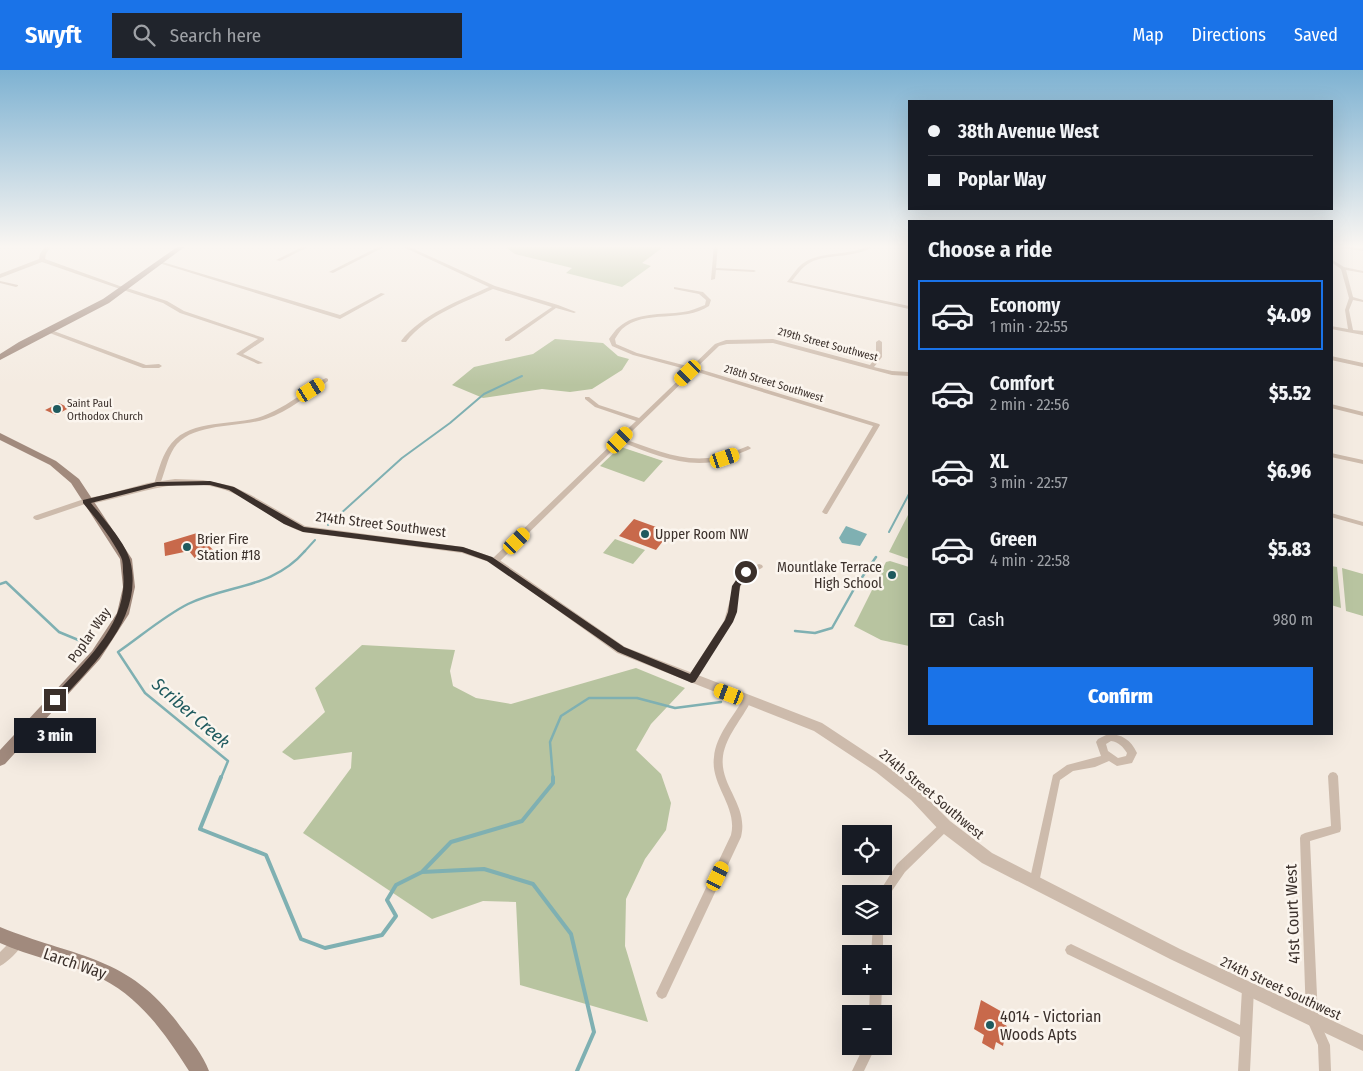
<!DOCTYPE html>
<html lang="en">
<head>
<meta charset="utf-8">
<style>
  :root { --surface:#171b24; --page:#20242c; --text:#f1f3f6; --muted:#9ea1a6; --line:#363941; --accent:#1a73e8 }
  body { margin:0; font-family:"Fira Sans Condensed",sans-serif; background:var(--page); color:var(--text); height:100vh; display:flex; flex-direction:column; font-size:19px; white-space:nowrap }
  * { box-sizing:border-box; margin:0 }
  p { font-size:16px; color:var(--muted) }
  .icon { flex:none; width:28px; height:28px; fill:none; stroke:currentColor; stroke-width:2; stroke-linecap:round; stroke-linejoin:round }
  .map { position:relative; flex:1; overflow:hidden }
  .panel { position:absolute; left:908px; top:150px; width:425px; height:515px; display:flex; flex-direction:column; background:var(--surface); border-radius:0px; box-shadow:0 5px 20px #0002 }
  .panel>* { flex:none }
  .top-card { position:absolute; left:908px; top:30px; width:425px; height:110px; border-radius:0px; box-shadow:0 5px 20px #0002; display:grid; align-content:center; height:110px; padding:0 20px; background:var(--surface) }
  .fabs { position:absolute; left:842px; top:755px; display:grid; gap:10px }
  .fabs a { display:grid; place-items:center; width:50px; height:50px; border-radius:0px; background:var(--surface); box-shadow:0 5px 20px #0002; font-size:25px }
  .end { position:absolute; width:22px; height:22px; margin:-11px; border:6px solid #3b302b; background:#fff; box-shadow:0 0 0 2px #fff }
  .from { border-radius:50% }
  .bubble { position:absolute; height:35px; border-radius:0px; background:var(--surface); box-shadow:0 5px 20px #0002; font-size:16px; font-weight:800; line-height:35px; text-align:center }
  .car { position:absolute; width:15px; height:30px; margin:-15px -8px; border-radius:6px; box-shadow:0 0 4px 1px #0007; background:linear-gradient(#f5c518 24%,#345 0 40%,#f5c518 0 76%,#345 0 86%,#f5c518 0) }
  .top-card b { display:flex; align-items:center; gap:18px; height:48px; font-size:19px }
  .top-card b+b { border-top:1px solid var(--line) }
  .top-card i { width:12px; height:12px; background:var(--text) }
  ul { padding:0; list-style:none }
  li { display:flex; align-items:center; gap:15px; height:70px; margin:0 10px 8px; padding:0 10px; border:2px solid transparent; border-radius:0px }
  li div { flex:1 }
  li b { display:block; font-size:19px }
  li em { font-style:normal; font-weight:800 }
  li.active { border-color:var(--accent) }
  li>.icon { width:45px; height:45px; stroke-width:1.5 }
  h2 { padding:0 20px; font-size:22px; line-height:60px }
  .pay { display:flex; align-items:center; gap:12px; height:55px; padding:0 20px; font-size:19px }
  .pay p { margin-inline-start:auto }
  .action { display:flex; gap:10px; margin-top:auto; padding:10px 20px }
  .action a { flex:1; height:58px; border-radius:0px; background:var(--accent); color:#fff; font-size:20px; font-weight:800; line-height:58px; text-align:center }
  header { display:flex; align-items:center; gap:30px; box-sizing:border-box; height:70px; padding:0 25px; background:var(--accent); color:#fff }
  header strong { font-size:24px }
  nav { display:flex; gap:28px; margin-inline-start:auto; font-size:18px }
  .search { width:350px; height:45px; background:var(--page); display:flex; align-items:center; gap:12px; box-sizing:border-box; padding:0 18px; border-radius:0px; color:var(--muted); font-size:19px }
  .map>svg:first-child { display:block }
</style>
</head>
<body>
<header>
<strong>Swyft</strong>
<div class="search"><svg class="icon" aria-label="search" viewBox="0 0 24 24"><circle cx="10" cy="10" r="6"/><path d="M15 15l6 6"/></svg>Search here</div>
<nav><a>Map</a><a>Directions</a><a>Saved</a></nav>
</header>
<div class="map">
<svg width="1363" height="1001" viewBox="0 0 1363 1001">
  <rect width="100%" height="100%" fill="#f4ebe1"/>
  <path fill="#b8c4a0" d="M 506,175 L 666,175 L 642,193 L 651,196 L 622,217 L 566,203 L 572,198 L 515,184 L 508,179 Z
    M 555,269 L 603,273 L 618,286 L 629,289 L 622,300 L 592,319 L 570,322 L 542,319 L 483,328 L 452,315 L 474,297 L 533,284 Z
    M 622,377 L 624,378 L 663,391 L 644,412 L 600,396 L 618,379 Z
    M 909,443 L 909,489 L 889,482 Z
    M 615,469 L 645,480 L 633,494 L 603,483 Z
    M 890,491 L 909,497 L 909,576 L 881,570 L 854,556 L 886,492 Z
    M 1331,496 L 1337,497 L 1341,538 L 1331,535 Z
    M 1342,498 L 1363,504 L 1363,546 L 1346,541 Z
    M 362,575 L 455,580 L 450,601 L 453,616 L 476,628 L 511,634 L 636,598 L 685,618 L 651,654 L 636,680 L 661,704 L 671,733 L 666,760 L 645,789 L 626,829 L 625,876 L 648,952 L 520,915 L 516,832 L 483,831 L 432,849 L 303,763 L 351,698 L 352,682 L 294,690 L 282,682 L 325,642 L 315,618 Z"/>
  <path fill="#7fb0b2" d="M 846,456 L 867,464 L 860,476 L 842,473 L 839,468 Z"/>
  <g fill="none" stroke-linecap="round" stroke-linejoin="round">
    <path stroke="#7fb0b2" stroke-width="2" d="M 328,455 L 402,388 L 450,353 L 484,324 L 522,306
      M 889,462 L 909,424
      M 304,482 L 315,470"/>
    <path stroke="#7fb0b2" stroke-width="2.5" d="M 0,514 L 6,512 L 59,562 L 88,574
      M 795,561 L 815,563 L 832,558 L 854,519 L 876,487
      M 221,708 L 228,691 L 145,623 L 118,582 C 140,567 164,546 188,534 C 229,514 272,519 305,481
      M 553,708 L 550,672 L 561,646 L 589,628 L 637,628 L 675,638 L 721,632"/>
    <path stroke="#7fb0b2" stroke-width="4" d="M 221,707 L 200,759 L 266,785 L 301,869 L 325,878 L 382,865 L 396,846 L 387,830 L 396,815 L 422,802 L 484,799 L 533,814 L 571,864 L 594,962 L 577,1001
      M 422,802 L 451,772 L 522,751 L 553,713 L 553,707"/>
  </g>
  <path fill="#c8694b" d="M 59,333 L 69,338 L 56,345 L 45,340 Z
    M 634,449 L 670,462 L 656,480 L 619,466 Z
    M 197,463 L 215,482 L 197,491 L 189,481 L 165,486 L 164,473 Z
    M 981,930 L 1004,943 L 1002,953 L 1007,956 L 1003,976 L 996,972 L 994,980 L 982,973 L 984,965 L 974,959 Z"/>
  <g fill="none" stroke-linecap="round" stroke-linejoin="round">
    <path fill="#cdbbac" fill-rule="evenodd" d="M 247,175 L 266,175 L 266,176 L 264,177 Z
      M 306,175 L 312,175 L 280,191 L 276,190 Z
      M 382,175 L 388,175 L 333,203 L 329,202 Z
      M 399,175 L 405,175 L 495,216 L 558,235 L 576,242 L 574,243 L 556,238 L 509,271 L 505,271 L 505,269 L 552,237 L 493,219 C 463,233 427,245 406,272 L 402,272 L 401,271 C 422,244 459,231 489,217 Z
      M 714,175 L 718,175 L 716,198 L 754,200 L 756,201 L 754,202 L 716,200 L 715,209 L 711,210 Z
      M 870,175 L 875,175 C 854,191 824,181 805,196 C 800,200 796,206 792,211 L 909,236 L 909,239 L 787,212 C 792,206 796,199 802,194 C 821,180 849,187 870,175 Z
      M 1342,175 L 1363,179 L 1363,181 L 1331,176 Z
      M 1331,189 L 1344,197 L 1363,201 L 1363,203 L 1346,200 L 1353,227 L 1363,230 L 1363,232 L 1353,230 L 1349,240 L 1353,260 L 1363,261 L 1363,265 L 1331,259 L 1331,256 L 1348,259 L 1345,240 L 1349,228 L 1341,199 L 1331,192 Z
      M 159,191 L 340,245 L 381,223 L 385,224 L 340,249 L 159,193 Z
      M 0,211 L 18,215 L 18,216 L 16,217 L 0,213 Z
      M 674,217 L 703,222 L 711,230 L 709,236 C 684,253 644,239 622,259 C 619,262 617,266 615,269 L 616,274 L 637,283 L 691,297 L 715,274 L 726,270 L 773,269 L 870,295 L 876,287 L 876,272 L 879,270 L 882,272 L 882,287 L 874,297 L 892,301 L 909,302 L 909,306 L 892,305 L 773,273 L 727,274 L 719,276 L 696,298 L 879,354 L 880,355 L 827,444 L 825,444 L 822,442 L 873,356 L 694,301 L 624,369 C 653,379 683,393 715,387 C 726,385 737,380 748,376 L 751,378 L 750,379 C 738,384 726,390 713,392 C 681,397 650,383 621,372 L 498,493 L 492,493 L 491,491 L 492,489 L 636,351 L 595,337 L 585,329 L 585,327 L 589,327 L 599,335 L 639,348 L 689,300 L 633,285 L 612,276 L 609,269 C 612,265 615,260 619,257 C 636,242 662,245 683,242 C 691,241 697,238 705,235 L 706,230 L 699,224 L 674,219 Z
      M 123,218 L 127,218 L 167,231 L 184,241 L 264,268 L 264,270 L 243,284 L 263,293 L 258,294 L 236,284 L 258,269 L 180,243 L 163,233 L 123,220 Z
      M 47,260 L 51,260 L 146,295 L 159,294 L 162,296 L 159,298 L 143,298 L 47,262 Z
      M 1331,286 L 1363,293 L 1363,297 L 1331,290 Z
      M 326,308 L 328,309 L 328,311 C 308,325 289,341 266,349 C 239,358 191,352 174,378 C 167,389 165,402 160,414 L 157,416 L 154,414 C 158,402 161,389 168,378 C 187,347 233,357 263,346 C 279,340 293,330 307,321 C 313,316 319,311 326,308 Z
      M 1331,334 L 1363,342 L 1363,346 L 1331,338 Z
      M 1331,383 L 1363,390 L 1363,394 L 1331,387 Z
      M 84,429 L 88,429 L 89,431 L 88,433 L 38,450 L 36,450 L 33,448 L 34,446 Z
      M 1331,443 L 1363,452 L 1363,456 L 1331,447 Z
      M 759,494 L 762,495 L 763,497 C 758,501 751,502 746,508 C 736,518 737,541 731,554 L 694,611 L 691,613 L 688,611 L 687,609 L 688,607 L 724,551 L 733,519 L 736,510 L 741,504 L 747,499 Z
      M 747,627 L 750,628 L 751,631 C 742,649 726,666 723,686 C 719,716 749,735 741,767 L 666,927 L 662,929 L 658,927 L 656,923 L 658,919 L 731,765 C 738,737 710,715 714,687 C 716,665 733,647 744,628 Z
      M 1108,664 C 1122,664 1131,670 1137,683 L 1132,693 L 1117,696 L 1109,691 L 1095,697 L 1073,701 L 1060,710 L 1039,813 L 1038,817 L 1034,818 L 1030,817 L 1029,813 L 1053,705 L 1067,695 L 1101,686 L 1096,672 L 1098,669 ZM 1111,671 C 1119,672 1123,677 1127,683 L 1126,686 L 1118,688 L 1108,681 L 1106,674 Z
      M 1333,702 L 1336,703 L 1338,706 L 1341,759 L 1340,762 L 1310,771 L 1318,948 L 1330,975 L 1331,1001 L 1319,1001 L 1318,975 L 1306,948 L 1300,768 L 1301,765 L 1305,763 L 1331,756 L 1328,706 L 1330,703 Z
      M 945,751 L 949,753 L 950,756 L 949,759 L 905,802 L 887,828 L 884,829 L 884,824 L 878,824 L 897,794 L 941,753 Z
      M 873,856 L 883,856 L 883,884 L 871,884 Z
      M 17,867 L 21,869 L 23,873 C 19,881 8,892 0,896 L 0,882 L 13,869 Z
      M 1071,874 L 1240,955 L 1242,919 L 1244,915 L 1248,913 L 1252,915 L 1254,919 L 1250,1001 L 1238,1001 L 1240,967 L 1067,884 L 1065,880 L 1067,876 Z
      M 870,916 L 882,916 L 881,944 L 869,944 Z
      M 864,976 L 876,976 L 864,1001 L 852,1001 Z"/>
    <path fill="#cdbbac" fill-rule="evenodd" d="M 46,175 L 52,175 L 46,184 L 45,189 L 128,219 L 123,220 L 42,192 L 0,208 L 0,204 L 39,189 L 40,184 Z
      M 175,409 L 203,410 L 232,416 L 251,425 L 305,456 L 463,477 L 498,489 L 625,577 L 822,653 L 884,694 L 921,722 L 950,751 L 992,783 L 1180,879 L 1363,965 L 1363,981 L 1170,889 L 982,793 L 940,761 L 911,730 L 876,702 L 814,661 L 617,583 L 492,493 L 462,483 L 303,462 C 279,455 259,435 237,425 C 189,401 143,423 95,433 L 86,434 L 81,431 L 83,429 L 104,425 L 148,413 Z"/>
    <path fill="#a18a7d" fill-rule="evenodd" d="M 180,175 L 187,175 L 109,233 L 0,290 L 0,284 L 19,272 L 103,229 Z
      M 0,363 L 56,391 L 79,409 L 132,489 L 135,517 L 129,544 L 100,589 L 5,694 L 0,696 L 0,680 L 92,581 L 117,543 L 123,517 L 120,489 L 71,413 L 50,395 L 0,370 Z
      M 0,857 C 75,888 128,884 180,956 C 191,970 203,985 209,1001 L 189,1001 C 164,962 138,924 94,905 C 63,892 30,887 0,873 Z"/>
  </g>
  <linearGradient id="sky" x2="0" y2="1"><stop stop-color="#7eb2d2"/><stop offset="0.56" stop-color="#faf6f2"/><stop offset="1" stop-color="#faf6f2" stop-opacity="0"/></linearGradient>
  <rect width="1363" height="315" fill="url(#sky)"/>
  <path fill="#3b302b" d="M 210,411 L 234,417 L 304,457 L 463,477 L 492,487 L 624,577 L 690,604 L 725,550 L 728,542 L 732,516 L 743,500 L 750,502 L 740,516 L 737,542 L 733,552 L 695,612 L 692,613 L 618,582 L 487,491 L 462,482 L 303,462 L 284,454 L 229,420 L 210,415 L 157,416 L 91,433 C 103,448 125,472 130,490 C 145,548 93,594 59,633 L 52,633 L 52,628 C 84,592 129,554 123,502 C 123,497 123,491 121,487 C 111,467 97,450 83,433 L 83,430 L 157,412 Z"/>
  <g fill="#1f5a5e" stroke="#fbf5ee" stroke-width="2">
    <circle cx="57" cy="339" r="5"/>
    <circle cx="645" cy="464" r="5"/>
    <circle cx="187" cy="477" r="5"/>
    <circle cx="892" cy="505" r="5"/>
    <circle cx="990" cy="955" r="5"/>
  </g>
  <g text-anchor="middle" stroke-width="5" stroke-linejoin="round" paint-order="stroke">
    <g font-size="11" fill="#3b302b" stroke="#fbf5ee">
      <text transform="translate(828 274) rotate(15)" y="4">219th Street Southwest</text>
      <text transform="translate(774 313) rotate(17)" y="4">218th Street Southwest</text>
    </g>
    <g font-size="11" fill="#3b302b" stroke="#fbf5ee" text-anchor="start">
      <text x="67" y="337">Saint Paul<tspan x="67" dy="13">Orthodox Church</tspan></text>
    </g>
    <g font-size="14" fill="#3b302b" stroke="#fbf5ee">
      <text transform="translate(381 454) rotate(7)" y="5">214th Street Southwest</text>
      <text transform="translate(89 565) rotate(-55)" y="5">Poplar Way</text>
      <text transform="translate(932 724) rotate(40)" y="5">214th Street Southwest</text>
      <text transform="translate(1281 918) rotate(25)" y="5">214th Street Southwest</text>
    </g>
    <g font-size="14" fill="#3b302b" stroke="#fbf5ee" text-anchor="start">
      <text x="655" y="469">Upper Room NW</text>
      <text x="197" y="474">Brier Fire<tspan x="197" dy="16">Station #18</tspan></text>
      <text x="882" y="502" text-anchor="end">Mountlake Terrace<tspan x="882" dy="16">High School</tspan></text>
    </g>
    <g font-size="16" fill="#3b302b" stroke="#fbf5ee">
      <text transform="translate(1292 844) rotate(-92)" y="6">41st Court West</text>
      <text transform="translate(75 893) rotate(19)" y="6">Larch Way</text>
    </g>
    <g font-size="16" fill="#3b302b" stroke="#fbf5ee" text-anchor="start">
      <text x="1000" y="952">4014 - Victorian<tspan x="1000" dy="18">Woods Apts</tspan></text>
    </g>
    <g font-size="18" font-style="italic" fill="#1f5a5e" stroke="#fbf5ee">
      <text transform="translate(191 643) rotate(41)" y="6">Scriber Creek</text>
    </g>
  </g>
</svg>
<div class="fabs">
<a><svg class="icon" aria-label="locate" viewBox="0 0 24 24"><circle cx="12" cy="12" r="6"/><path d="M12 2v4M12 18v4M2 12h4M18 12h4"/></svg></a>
<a><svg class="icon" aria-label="layers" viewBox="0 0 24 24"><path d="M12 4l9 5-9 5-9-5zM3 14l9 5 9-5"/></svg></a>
<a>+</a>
<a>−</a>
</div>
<i class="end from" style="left:746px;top:502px"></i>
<i class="end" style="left:55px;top:630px"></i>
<div class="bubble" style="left:14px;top:648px;width:82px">3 min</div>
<i class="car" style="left:688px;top:303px;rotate:226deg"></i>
<i class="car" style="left:311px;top:320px;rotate:58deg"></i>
<i class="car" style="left:620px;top:370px;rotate:44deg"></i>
<i class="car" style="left:725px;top:388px;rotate:71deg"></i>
<i class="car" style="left:517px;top:471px;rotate:45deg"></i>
<i class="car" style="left:729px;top:624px;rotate:291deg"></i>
<i class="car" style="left:718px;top:806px;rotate:26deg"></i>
<div class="top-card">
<b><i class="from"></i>38th Avenue West</b>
<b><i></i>Poplar Way</b>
</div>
<section class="panel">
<h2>Choose a ride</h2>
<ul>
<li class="active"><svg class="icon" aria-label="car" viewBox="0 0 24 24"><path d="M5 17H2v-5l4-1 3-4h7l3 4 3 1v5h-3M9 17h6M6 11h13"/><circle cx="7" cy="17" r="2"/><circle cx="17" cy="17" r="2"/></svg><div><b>Economy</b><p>1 min · 22:55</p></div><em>$4.09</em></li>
<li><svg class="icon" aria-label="car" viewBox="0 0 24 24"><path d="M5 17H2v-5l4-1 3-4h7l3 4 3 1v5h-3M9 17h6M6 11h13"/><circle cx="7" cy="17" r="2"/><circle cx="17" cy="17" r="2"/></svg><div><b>Comfort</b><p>2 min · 22:56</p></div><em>$5.52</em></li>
<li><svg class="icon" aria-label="car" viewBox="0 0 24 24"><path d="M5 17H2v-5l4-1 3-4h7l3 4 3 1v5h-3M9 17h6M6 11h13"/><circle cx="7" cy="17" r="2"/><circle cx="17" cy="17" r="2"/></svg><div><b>XL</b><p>3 min · 22:57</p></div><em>$6.96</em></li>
<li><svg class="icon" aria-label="car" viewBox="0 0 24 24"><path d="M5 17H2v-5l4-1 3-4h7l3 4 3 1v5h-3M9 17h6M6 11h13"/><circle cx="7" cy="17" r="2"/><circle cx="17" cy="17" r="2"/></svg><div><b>Green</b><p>4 min · 22:58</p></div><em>$5.83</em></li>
</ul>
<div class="pay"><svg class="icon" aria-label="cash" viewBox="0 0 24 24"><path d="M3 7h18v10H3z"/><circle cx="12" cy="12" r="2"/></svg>Cash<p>980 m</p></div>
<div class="action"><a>Confirm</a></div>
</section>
</div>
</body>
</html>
